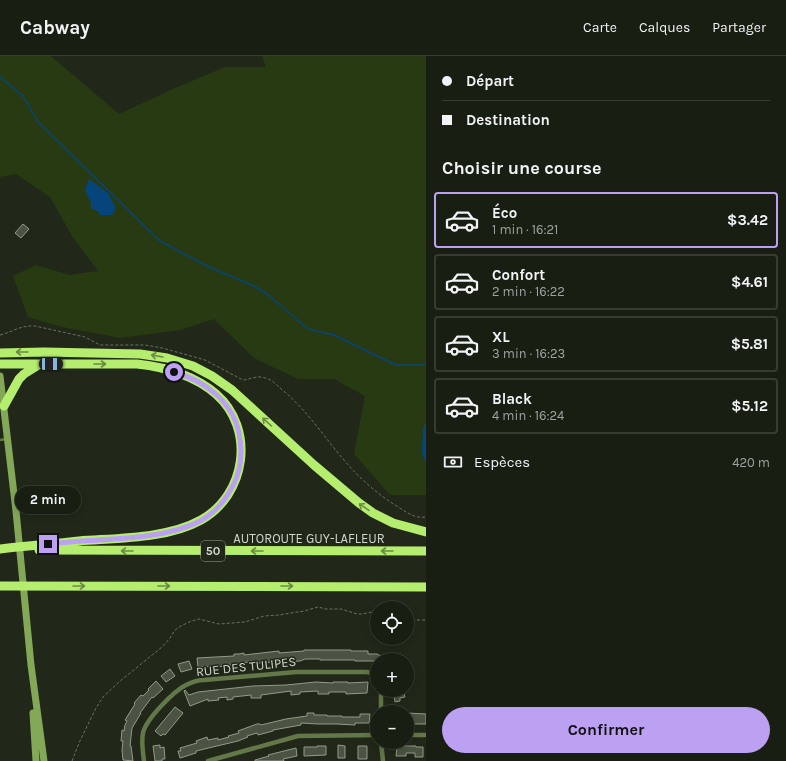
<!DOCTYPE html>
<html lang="fr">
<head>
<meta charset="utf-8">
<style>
  :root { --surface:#191e13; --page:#262b21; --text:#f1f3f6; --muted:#9fa2a0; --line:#373c33; --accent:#bca0f2 }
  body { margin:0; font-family:Karla,sans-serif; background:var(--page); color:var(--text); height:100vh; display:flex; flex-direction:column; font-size:15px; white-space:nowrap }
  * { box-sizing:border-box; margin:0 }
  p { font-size:13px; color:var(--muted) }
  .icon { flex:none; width:22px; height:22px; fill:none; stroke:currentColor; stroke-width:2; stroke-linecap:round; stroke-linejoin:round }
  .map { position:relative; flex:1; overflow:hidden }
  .details { display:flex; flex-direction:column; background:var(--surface); width:360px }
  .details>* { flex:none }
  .banner { display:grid; align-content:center; height:88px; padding:0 16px; background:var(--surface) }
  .controls { position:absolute; left:370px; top:545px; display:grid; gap:8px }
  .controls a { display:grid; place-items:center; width:44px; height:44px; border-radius:50%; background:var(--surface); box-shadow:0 2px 10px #0003,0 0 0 1px var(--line); font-size:20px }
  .end { position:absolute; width:18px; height:18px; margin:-9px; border:5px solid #bca0f2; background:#111; box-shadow:0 0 0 2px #111 }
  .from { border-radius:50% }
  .bubble { position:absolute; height:28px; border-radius:14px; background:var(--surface); box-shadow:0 2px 10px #0003,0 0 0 1px var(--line); font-size:13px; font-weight:700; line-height:28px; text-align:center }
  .car { position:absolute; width:12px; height:24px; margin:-12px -6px; border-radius:5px; box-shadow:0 0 3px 1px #0007; background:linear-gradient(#222 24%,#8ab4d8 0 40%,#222 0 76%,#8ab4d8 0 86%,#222 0) }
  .banner b { display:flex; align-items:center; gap:14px; height:38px; font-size:15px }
  .banner b+b { border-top:1px solid var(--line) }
  .banner i { width:10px; height:10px; background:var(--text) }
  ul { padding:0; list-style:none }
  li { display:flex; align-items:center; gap:12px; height:56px; margin:0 8px 6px; padding:0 8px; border:2px solid var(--line); border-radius:4px }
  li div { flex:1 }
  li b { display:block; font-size:15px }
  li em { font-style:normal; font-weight:700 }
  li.on { border-color:var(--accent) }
  li>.icon { width:36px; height:36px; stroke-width:1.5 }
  h2 { padding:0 16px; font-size:18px; line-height:48px }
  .pay { display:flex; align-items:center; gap:10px; height:44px; padding:0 16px; font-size:15px }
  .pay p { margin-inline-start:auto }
  .primary-button { display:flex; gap:8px; margin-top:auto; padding:8px 16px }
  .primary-button a { flex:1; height:46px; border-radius:24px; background:var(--accent); color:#111; font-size:16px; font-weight:700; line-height:46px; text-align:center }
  header { display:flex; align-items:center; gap:24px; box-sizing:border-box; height:56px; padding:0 20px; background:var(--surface); border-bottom:1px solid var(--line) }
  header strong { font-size:19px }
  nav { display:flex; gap:22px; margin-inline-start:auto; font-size:14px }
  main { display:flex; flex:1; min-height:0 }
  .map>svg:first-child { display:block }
</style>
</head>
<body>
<header>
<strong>Cabway</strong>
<nav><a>Carte</a><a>Calques</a><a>Partager</a></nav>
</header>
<main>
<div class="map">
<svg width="426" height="705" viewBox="0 0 426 705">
  <rect width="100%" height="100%" fill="#212819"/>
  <path fill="#283a12" d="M 0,0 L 51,0 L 119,58 L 173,33 L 225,11 L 266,11 L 262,0 L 426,0 L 426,439 L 390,439 L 354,398 L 365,340 L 334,323 L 298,323 L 254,302 L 214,263 L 180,274 L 120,282 L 62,271 L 28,261 L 13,220 L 36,209 L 69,219 L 98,215 L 72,180 L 50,141 L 16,118 L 0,121 Z"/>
  <path fill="#06457b" d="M 89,123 L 108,137 L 116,152 L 112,159 L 100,159 L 98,155 L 91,153 L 91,147 L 85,134 Z
    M 426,366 L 426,409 L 422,397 L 423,372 Z"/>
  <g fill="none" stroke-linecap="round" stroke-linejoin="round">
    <path stroke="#06457b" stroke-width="1.5" d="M 0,21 L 23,40 L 38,66 L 160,185 L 207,210 L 254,230 L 267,238 L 308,273 L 334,279 L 396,309 L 426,309"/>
  </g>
  <path fill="#4b5342" stroke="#929b88" d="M 23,168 L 29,173 L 21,182 L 15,177 Z
    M 304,594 L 351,594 L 351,595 L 368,595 L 368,598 L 377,598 L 389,604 L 377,604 L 377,605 L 355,605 L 355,604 L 320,604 L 320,603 L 305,603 L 300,605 L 284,606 L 284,605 L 249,608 L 249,606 L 234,608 L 230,608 L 230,610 L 214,611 L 214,610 L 198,611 L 197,602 L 234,600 L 234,598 L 239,598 L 244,597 L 244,599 L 279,595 L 279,597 L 304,595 Z
    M 189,605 L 192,613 L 181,616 L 178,608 Z
    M 170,613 L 175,620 L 166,626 L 161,620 Z
    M 156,625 L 163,633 L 153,642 L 152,641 L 140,657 L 141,657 L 132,672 L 130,690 L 131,690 L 133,705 L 123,704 L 122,694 L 123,685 L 121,685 L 122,674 L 124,675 L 125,669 L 127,665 L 125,664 L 135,648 L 134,647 L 141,639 L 143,640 L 149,634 L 148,633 Z
    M 316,626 L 333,627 L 333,626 L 348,626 L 348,627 L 368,626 L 367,637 L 346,638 L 346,636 L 329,636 L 329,638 L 318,638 L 318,635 L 300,636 L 300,638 L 291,639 L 291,635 L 261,639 L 261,642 L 251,642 L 251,639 L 233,641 L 233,643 L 227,644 L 227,641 L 218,642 L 219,644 L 208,645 L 208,643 L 190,650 L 184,635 L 185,634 L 189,639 L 198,636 L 253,630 L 286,629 Z
    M 393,634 L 403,634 L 405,641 L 400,642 L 400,645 L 395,646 Z
    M 175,651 L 183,657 L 165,679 L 163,678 L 161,680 L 155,675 Z
    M 307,657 L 314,657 L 314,659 L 327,659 L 327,660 L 342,660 L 342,661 L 360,661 L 360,658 L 370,658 L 369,667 L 355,667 L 355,669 L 337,668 L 318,668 L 301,667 L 301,669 L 273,674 L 273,675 L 258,679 L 257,677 L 247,680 L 248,681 L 238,685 L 196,695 L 196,697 L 180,702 L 178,695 L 181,695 L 180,692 L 197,687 L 196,685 L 207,681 L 208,684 L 218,682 L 218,684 L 229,681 L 228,680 L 239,677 L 238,675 L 257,668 L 260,668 L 261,669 L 286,663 L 307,660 Z
    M 407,657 L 426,658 L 426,668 L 407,668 Z
    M 160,689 L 160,692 L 164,691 L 165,703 L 162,703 L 162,705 L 155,705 L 153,690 Z
    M 338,689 L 345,690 L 345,702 L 338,702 Z
    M 317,690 L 326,690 L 326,699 L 304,700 L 304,691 L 317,691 Z
    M 358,690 L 367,690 L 367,703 L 358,703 Z
    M 401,690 L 416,690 L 416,691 L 423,691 L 423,701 L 415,701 L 415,697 L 406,697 L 406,700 L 396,700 L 397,691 L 401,691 Z
    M 296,692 L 297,700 L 283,703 L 284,705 L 255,705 L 255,704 L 269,700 L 268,699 Z"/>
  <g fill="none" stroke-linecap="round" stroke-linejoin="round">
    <path stroke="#6a7063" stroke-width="1" stroke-dasharray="3 2" stroke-linecap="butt" d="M 0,279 C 13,276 20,269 35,270 L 85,281 L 100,289 L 145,289 L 162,292 L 191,300 L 205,304 L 241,323 L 244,324 C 251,323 258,319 265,322 C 271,323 276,328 280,332 C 308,354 327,386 351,412 C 364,426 379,439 395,449 C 405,455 414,463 426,461
      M 407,564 L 426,564
      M 72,705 L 79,687 L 96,652 L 103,641 L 119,626 L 162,591 L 170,582 L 175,574 L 181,570 L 189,566 L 199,563 L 219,568 L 245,566 L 264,560 L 279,559 L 304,555 L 318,551 L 326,553 L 341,553 L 357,558 L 362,558 L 372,556 L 377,557"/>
    <path stroke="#627848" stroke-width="2.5" d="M 0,384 L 7,383"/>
    <path stroke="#627848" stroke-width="4.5" d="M 381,634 L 381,656
      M 407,679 L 426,679
      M 381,686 L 383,705
      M 144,705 C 143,696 141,686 143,677 C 146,663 174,635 186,629 C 192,626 198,624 204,624 L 296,616 L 367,616 L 375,618 L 377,620
      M 208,705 L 298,680 L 377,679"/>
    <path stroke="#83a858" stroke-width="7" d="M 0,320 L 16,455 L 31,609 L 44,705
      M 33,657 L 36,705"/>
    <path stroke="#b5ed6e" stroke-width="9" d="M 0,297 L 44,296 L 140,298 L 167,302 L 193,310 L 212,320 L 232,334 L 314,409 L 359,447 L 373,457 L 393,467 L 426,476
      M 0,308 L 137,308 C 165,311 194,319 216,338 C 256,373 246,439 201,464 C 167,483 116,482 79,485 C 52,488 26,490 0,493
      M 4,350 L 19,323 L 24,318 L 40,308
      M 39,494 L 426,495
      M 0,530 L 426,531"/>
  </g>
  <defs><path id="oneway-shaft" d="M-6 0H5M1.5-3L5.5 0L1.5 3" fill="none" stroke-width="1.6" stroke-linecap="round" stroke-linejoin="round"/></defs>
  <g stroke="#6b8a44">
    <use href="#oneway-shaft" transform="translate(22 296) rotate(180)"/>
    <use href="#oneway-shaft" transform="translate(157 300) rotate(-170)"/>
    <use href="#oneway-shaft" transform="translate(100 308)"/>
    <use href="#oneway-shaft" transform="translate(267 366) rotate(-138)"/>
    <use href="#oneway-shaft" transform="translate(364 451) rotate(-146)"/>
    <use href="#oneway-shaft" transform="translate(127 495) rotate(-180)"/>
    <use href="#oneway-shaft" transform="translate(257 495) rotate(-180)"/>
    <use href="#oneway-shaft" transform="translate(387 495) rotate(-180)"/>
    <use href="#oneway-shaft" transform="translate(79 530)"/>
    <use href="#oneway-shaft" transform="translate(164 530)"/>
    <use href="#oneway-shaft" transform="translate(287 530)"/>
  </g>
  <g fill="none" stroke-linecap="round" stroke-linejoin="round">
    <path stroke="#bca0f2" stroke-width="5" d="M 48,488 C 59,487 70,486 81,485 C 117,483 167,482 200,465 C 213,458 224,446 231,433 C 241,417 243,396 239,377 C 232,345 205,325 174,316"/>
  </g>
  <g text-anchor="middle" stroke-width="3" stroke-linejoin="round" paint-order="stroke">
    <rect fill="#212819" stroke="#9ea398" stroke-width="1" x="201" y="485" width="24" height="20" rx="3"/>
    <g font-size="12" font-weight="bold" fill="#d3d8ce">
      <text x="213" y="499">50</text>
    </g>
    <g font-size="13" fill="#d3d8ce" stroke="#212819">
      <text x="309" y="487">AUTOROUTE GUY-LAFLEUR</text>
      <text transform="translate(246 610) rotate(-6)" y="5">RUE DES TULIPES</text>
    </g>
  </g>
</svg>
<div class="controls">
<a><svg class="icon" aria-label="locate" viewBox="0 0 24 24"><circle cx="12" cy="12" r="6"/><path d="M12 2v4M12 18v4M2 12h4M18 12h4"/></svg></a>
<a>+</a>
<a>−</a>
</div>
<i class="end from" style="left:174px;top:316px"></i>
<i class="end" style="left:48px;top:488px"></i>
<div class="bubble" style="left:15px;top:430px;width:66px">2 min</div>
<i class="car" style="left:51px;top:308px;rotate:90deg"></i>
</div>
<section class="details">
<div class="banner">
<b><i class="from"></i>Départ</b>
<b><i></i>Destination</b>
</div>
<h2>Choisir une course</h2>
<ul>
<li class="on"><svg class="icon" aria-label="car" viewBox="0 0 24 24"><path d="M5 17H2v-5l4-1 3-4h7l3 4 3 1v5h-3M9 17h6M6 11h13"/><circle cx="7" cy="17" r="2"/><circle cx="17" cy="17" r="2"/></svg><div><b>Éco</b><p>1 min · 16:21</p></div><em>$3.42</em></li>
<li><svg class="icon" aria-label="car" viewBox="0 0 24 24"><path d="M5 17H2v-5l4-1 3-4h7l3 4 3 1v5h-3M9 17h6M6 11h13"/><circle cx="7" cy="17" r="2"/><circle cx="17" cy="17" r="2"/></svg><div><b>Confort</b><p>2 min · 16:22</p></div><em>$4.61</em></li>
<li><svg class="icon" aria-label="car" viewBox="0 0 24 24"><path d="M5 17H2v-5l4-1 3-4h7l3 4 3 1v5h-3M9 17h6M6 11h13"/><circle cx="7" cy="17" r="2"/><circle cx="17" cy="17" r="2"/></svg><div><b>XL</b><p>3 min · 16:23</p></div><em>$5.81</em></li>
<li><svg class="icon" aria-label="car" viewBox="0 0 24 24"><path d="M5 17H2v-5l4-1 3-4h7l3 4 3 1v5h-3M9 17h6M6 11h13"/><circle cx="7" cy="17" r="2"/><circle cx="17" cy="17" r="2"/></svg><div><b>Black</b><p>4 min · 16:24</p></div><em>$5.12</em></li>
</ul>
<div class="pay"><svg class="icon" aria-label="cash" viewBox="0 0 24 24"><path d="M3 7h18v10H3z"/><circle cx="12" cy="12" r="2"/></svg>Espèces<p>420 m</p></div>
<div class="primary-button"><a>Confirmer</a></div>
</section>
</main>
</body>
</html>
